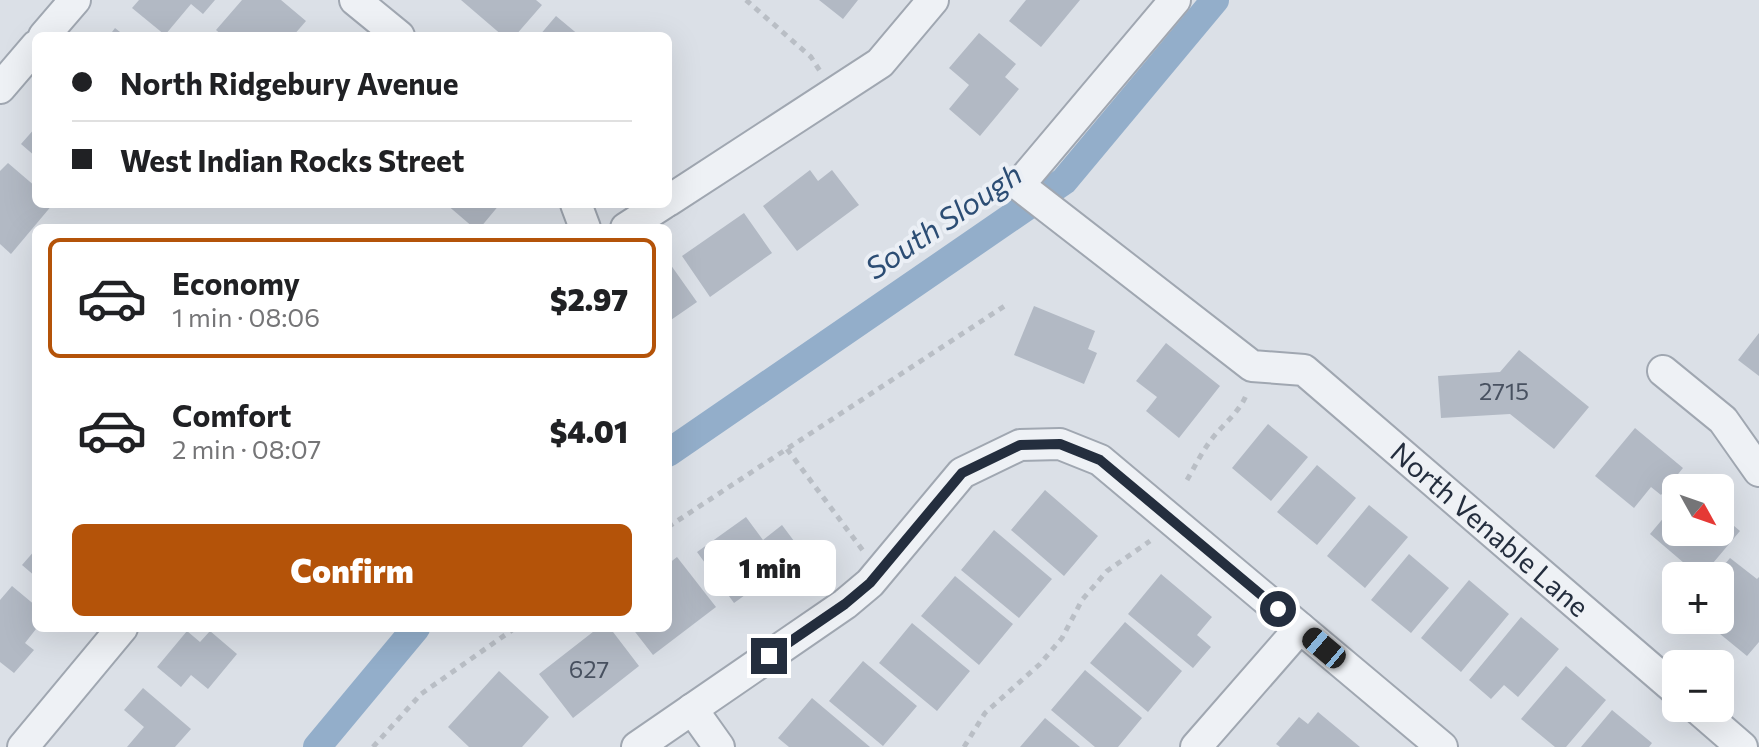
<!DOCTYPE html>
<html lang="en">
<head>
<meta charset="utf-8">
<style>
  :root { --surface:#fff; --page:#f2f2f2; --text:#202124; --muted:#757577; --line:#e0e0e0; --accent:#b45309 }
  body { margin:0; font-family:Commissioner,sans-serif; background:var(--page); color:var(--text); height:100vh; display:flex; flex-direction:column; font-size:30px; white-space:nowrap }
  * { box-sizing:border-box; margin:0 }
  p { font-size:26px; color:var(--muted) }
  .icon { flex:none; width:44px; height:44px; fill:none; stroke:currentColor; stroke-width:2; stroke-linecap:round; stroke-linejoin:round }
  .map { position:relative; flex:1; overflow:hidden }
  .details { position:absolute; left:32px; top:224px; width:640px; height:408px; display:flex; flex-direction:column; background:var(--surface); border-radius:12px; box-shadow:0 8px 32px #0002 }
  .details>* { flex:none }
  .banner { position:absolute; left:32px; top:32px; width:640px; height:176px; border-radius:12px; box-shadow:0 8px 32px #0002; display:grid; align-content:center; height:176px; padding:0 40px; background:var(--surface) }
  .needle { width:52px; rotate:130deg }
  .tools { position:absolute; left:1662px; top:474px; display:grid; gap:16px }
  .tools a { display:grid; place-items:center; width:72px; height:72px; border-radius:12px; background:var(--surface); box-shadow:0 8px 32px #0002; font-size:40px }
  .end { position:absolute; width:36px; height:36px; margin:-18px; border:10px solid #242e3e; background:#fff; box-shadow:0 0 0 4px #fff }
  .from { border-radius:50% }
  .bubble { position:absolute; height:56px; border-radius:12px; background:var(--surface); box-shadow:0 8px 32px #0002; font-size:26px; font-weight:800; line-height:56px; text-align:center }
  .car { position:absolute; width:24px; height:48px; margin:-24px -12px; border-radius:10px; box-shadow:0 0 6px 2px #0007; background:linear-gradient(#222 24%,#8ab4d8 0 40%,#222 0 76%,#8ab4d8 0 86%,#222 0) }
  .banner b { display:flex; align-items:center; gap:28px; height:76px; font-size:30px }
  .banner b+b { border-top:2px solid var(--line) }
  .banner i { width:20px; height:20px; background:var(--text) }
  ul { padding:14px 0 0; list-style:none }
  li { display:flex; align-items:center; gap:24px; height:120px; margin:0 16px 12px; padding:0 24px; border:4px solid transparent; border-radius:12px }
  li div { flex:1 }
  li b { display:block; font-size:30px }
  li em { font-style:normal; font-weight:800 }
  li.on { border-color:var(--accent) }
  li>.icon { width:72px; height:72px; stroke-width:1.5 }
  .button { display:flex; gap:16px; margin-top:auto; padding:16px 40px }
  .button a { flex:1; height:92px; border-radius:12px; background:var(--accent); color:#fff; font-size:32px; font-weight:800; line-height:92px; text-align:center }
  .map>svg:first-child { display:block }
</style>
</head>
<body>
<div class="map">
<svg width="1759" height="747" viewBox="0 0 1759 747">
  <rect width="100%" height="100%" fill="#dbe0e7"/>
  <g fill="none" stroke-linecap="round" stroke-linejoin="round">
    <path stroke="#93aeca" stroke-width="28" d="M 668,453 L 1064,181 L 1215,0
      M 317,747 L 416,628"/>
  </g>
  <path fill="#b2b9c4" d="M 139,0 L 215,0 L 203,14 L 191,4 L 165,35 L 132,8 Z
    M 242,0 L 281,0 L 306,21 L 293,36 L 223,36 L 216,30 Z
    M 461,0 L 536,0 L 542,5 L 515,36 L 503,36 Z
    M 819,0 L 858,0 L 843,19 Z
    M 1026,0 L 1080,0 L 1041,47 L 1009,21 Z
    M 556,16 L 580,36 L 539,36 Z
    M 115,28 L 125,36 L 109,36 Z
    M 979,33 L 1016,64 L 1005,77 L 1019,89 L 980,136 L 949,109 L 969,85 L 949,68 Z
    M 36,127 L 36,157 L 21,144 Z
    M 8,163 L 36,187 L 36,204 L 53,204 L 11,254 L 0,244 L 0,171 Z
    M 810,170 L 818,181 L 832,170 L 859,205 L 797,251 L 763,206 Z
    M 446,204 L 500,204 L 480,228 L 474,228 Z
    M 744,213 L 772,253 L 710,297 L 682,256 Z
    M 668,261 L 697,302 L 668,322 Z
    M 1034,306 L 1095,331 L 1088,349 L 1097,353 L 1084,384 L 1014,355 Z
    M 1759,333 L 1759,376 L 1738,360 Z
    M 1166,343 L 1220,386 L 1179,438 L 1146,411 L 1157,397 L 1136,381 Z
    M 1519,350 L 1589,407 L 1554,449 L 1510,414 L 1441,418 L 1438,376 L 1500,372 Z
    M 1268,424 L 1308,457 L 1271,501 L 1232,468 Z
    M 1635,428 L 1683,468 L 1661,495 L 1651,487 L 1634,508 L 1595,476 Z
    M 1317,465 L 1356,498 L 1317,545 L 1277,512 Z
    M 1045,490 L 1098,536 L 1064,576 L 1011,530 Z
    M 1676,503 L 1676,532 L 1720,532 L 1720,514 L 1740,531 L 1702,576 L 1676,576 L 1674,574 L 1684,563 L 1650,534 Z
    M 1369,505 L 1408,537 L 1365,588 L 1327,556 Z
    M 746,517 L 763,540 L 782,525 L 803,553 L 734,603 L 697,552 Z
    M 994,530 L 1052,579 L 1019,618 L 961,570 Z
    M 36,549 L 36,577 L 22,565 Z
    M 1409,554 L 1449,588 L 1411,633 L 1371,600 Z
    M 677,557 L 716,607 L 653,655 L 632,628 L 668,628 L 668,564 Z
    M 1730,558 L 1757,579 L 1759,577 L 1759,642 L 1747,656 L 1703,620 L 1720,620 L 1720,576 L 1715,576 Z
    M 1161,574 L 1212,617 L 1197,635 L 1211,647 L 1193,668 L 1128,614 Z
    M 955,576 L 1013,624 L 979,665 L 921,616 Z
    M 1469,580 L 1509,614 L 1461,672 L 1421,638 Z
    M 12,586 L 36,606 L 36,629 L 25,643 L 34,650 L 14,673 L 0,662 L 0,600 Z
    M 1521,617 L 1559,649 L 1518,697 L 1504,685 L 1491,699 L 1469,680 Z
    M 1125,622 L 1182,671 L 1148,712 L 1090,663 Z
    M 912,623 L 970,671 L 937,711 L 879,663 Z
    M 598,628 L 610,628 L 639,666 L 573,718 L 539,674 Z
    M 187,631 L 200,642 L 210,631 L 237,654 L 208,689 L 191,675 L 181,687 L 157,667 Z
    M 863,661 L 917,706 L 883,746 L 829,701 Z
    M 1566,666 L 1606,700 L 1566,747 L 1555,747 L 1521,719 Z
    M 1085,670 L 1142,718 L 1118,747 L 1095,747 L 1051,710 Z
    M 499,671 L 549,717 L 522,747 L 469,747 L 448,727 Z
    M 143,688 L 191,729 L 175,747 L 127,747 L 144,727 L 124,710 Z
    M 812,698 L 870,747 L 789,747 L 778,738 Z
    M 1612,710 L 1652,743 L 1649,747 L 1581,747 Z
    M 1318,712 L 1360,747 L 1280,747 L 1276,744 L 1299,717 L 1308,724 Z
    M 1045,718 L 1080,747 L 1020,747 Z"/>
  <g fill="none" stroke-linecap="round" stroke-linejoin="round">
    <defs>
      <g id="minor">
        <path d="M 355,0 L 399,36"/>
        <path id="s1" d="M 1175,0 L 1019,185 L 1252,366 L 1304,370 L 1676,690"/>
        <path d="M 44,36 L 75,0"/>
        <path d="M 0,88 L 36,46"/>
        <path d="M 668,201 L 880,63 L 933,0"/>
        <path d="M 576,204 L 585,228"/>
        <path d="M 626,228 L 663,204"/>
        <path d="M 1663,371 L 1723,420 L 1759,471"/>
        <path d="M 1697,708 L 1742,747"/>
        <path d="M 692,709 L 719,747"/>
        <path d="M 23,747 L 122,628"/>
        <path d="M 637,747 L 845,604 L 870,583 L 962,473 L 1020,445 L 1060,444 L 1100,460 L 1442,747"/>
        <path d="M 1196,747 L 1300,628"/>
      </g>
    </defs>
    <use href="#minor" stroke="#a0a7b1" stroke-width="34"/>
    <path stroke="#b9bec5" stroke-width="5" stroke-dasharray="6 6" stroke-linecap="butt" d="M 746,0 L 811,57 L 820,71
      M 787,449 L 864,552
      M 1187,480 C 1195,466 1202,452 1211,440 C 1224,423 1240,412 1247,393
      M 668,527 L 1006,305
      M 373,747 L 421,694 L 515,628
      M 964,747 L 985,713 L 1040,664 L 1062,638 L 1082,600 L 1107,571 L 1150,541"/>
    <use href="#minor" stroke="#eef1f5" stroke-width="30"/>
  </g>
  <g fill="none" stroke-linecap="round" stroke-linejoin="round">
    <path stroke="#242e3e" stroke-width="10" d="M 769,656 L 845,604 L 870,583 L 962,473 L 1020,445 L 1060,444 L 1100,460 L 1278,609"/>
  </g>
  <g text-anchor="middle" stroke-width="8" stroke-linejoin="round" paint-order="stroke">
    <g font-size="24" fill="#485160">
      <text x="1504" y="400">2715</text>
      <text x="589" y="678">627</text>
    </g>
    <g font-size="28" fill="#242e3e" stroke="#ebeff5">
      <text dy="10" stroke="none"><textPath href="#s1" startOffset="834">North Venable Lane</textPath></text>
    </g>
    <g font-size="30" font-style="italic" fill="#2c4d74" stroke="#ebeff5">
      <text transform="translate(944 222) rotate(-34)" y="10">South Slough</text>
    </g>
  </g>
</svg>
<div class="tools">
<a><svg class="needle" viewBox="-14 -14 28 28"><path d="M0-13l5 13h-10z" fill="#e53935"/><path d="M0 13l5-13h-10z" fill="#757577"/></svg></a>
<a>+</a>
<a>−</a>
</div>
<i class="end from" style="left:1278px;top:609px"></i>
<i class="end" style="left:769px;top:656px"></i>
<div class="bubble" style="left:704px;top:540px;width:132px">1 min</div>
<i class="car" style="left:1324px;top:648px;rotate:310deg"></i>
<div class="banner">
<b><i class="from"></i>North Ridgebury Avenue</b>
<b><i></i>West Indian Rocks Street</b>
</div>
<section class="details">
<ul>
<li class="on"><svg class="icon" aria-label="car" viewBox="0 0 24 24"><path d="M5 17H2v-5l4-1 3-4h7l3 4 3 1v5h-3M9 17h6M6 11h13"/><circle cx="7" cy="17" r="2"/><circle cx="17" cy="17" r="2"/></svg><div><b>Economy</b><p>1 min · 08:06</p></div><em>$2.97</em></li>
<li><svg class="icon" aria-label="car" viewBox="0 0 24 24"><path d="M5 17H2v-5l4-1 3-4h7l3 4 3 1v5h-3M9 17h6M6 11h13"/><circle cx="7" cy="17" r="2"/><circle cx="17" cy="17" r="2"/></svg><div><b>Comfort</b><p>2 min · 08:07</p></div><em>$4.01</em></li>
</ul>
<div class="button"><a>Confirm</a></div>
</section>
</div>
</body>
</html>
